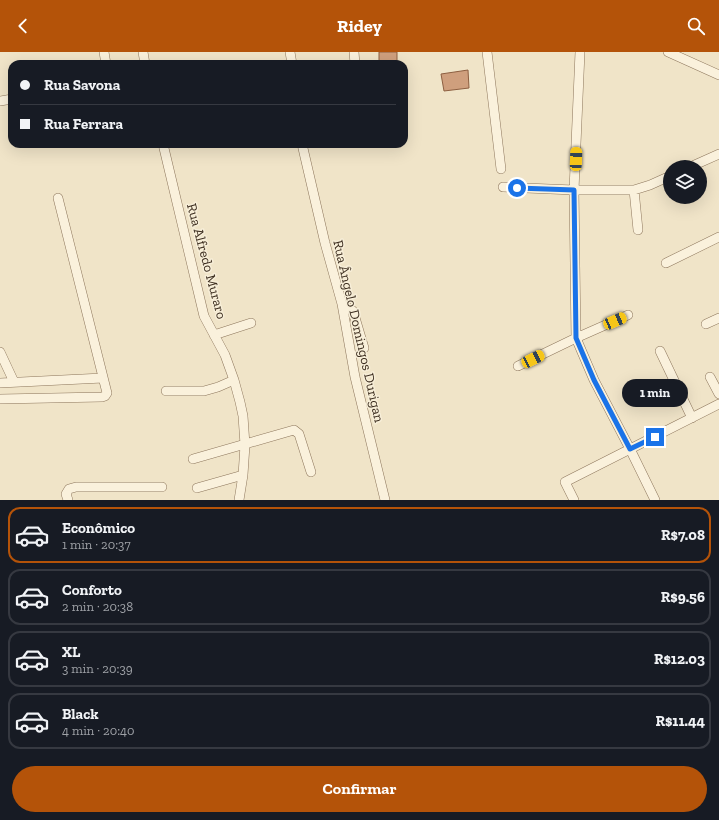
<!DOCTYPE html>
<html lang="pt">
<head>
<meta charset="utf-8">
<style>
  :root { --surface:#171b24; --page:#20242c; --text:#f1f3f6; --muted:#9ea1a6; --line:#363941; --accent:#b45309 }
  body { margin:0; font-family:"Zilla Slab",serif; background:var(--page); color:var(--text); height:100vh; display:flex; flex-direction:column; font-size:15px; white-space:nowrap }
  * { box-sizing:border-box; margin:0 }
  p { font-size:13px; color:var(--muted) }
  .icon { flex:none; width:22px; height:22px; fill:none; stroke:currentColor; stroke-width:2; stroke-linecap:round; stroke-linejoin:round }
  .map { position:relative; height:448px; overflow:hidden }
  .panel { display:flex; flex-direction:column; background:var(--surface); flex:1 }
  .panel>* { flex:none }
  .top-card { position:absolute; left:8px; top:8px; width:400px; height:88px; border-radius:12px; box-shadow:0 4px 16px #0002; display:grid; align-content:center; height:88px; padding:0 12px; background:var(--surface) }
  .buttons { position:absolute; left:663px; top:108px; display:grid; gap:8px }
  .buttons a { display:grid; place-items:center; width:44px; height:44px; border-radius:50%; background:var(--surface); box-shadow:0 4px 16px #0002; font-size:20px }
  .end { position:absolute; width:18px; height:18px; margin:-9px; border:5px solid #1a73e8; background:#fff; box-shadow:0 0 0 2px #fff }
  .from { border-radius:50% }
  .bubble { position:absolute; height:28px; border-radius:14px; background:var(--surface); box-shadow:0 4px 16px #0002; font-size:13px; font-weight:700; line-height:28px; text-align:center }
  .car { position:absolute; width:12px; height:24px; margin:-12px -6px; border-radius:5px; box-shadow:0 0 3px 1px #0007; background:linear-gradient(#f5c518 24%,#345 0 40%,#f5c518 0 76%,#345 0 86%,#f5c518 0) }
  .top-card b { display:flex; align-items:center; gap:14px; height:38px; font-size:15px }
  .top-card b+b { border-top:1px solid var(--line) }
  .top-card i { width:10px; height:10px; background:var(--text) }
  ul { padding:7px 0 0; list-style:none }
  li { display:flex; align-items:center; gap:12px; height:56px; margin:0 8px 6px; padding:0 4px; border:2px solid var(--line); border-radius:12px }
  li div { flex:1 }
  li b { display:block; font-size:15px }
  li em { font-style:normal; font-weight:700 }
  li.current { border-color:var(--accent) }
  li>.icon { width:36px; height:36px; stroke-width:1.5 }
  .cta { display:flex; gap:8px; margin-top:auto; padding:8px 12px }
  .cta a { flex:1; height:46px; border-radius:24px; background:var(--accent); color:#fff; font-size:16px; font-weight:700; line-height:46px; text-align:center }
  header { display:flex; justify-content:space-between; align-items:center; height:52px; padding:0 12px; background:var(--accent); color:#fff; font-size:18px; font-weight:700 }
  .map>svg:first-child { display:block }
</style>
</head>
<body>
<header><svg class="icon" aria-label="back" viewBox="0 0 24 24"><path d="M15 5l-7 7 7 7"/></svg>Ridey<svg class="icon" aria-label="search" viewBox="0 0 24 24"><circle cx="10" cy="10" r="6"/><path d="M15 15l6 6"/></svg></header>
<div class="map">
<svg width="719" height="448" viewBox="0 0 719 448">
  <rect width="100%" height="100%" fill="#f0e4c8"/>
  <path fill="#cf9f7d" stroke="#8d5f41" d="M 379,0 L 397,0 L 397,12 L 379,12 Z
    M 468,18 L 469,36 L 444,39 L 441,22 Z"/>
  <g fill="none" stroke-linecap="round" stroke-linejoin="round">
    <defs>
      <path id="minor" d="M 104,0 L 106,12
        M 143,0 L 145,12
        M 290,0 L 292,12
        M 354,0 L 355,12
        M 487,0 L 501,117
        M 580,0 L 574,138 L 576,286 L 594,328 L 630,397 L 655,448
        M 668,0 L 719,23
        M 0,49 L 12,47
        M 163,92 L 204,264 L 225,303 L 234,328 L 240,350 L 243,364 L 245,393 L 243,423 L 239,448
        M 302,92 L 325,191 L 342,252 L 355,325 L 385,448
        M 690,115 L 719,102
        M 503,135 L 574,138 L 634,138 L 650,133 L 670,124
        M 634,138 L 638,178
        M 666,211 L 719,185
        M 342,252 L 353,259 L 364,296
        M 706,272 L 719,266
        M 214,283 L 251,271
        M 660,299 L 692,366
        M 0,300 L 14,330
        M 518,314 L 576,286 L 628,263
        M 710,325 L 719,342
        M 0,331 L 103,326
        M 166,339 L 204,339 L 218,335 L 234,328
        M 0,347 L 102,345 L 105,344 L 107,341 L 58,146
        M 193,407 L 294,378 L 299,382 L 311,420
        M 197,436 L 243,423
        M 68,448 L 66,442 L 69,437 L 76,435 L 162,435
        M 574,448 L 565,430 L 719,352"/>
    </defs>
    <use href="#minor" stroke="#8d765c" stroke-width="10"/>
    <use href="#minor" stroke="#faf1dc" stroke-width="9"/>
  </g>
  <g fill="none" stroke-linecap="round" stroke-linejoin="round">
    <path stroke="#1a73e8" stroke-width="5" d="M 517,136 L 574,138 L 576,286 L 594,328 L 630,397 L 655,385"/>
  </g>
  <g text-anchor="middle" stroke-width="3" stroke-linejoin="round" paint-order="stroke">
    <g font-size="14" fill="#3d2e20" stroke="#f7eed8">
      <text transform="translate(207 209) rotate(75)" y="5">Rua Alfredo Muraro</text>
      <text transform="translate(359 279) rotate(77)" y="5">Rua Ângelo Domingos Durigan</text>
    </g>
  </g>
</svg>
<div class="buttons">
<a><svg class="icon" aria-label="layers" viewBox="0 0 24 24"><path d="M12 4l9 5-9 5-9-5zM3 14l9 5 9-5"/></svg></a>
</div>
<i class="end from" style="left:517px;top:136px"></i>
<i class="end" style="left:655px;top:385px"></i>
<div class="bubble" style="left:622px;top:327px;width:66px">1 min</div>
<i class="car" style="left:576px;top:107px;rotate:2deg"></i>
<i class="car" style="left:615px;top:269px;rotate:67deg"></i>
<i class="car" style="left:533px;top:307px;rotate:64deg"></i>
<div class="top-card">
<b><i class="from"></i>Rua Savona</b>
<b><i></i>Rua Ferrara</b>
</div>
</div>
<section class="panel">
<ul>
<li class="current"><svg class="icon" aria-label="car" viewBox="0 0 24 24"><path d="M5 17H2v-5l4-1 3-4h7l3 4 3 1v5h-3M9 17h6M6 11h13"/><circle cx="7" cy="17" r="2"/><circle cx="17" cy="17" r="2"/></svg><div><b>Econômico</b><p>1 min · 20:37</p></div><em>R$7.08</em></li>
<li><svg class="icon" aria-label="car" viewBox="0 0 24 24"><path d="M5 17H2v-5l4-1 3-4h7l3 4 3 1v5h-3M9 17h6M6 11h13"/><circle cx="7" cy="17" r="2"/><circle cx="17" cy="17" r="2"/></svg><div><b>Conforto</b><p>2 min · 20:38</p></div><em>R$9.56</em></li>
<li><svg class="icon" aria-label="car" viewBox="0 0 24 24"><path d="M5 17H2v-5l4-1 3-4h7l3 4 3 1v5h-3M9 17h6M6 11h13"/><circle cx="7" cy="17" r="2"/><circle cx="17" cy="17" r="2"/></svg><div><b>XL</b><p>3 min · 20:39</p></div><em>R$12.03</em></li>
<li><svg class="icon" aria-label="car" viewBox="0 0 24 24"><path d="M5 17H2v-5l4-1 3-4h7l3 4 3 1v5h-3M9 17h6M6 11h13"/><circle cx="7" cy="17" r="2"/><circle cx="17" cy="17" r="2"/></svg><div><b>Black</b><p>4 min · 20:40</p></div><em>R$11.44</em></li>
</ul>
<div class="cta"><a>Confirmar</a></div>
</section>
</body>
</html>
